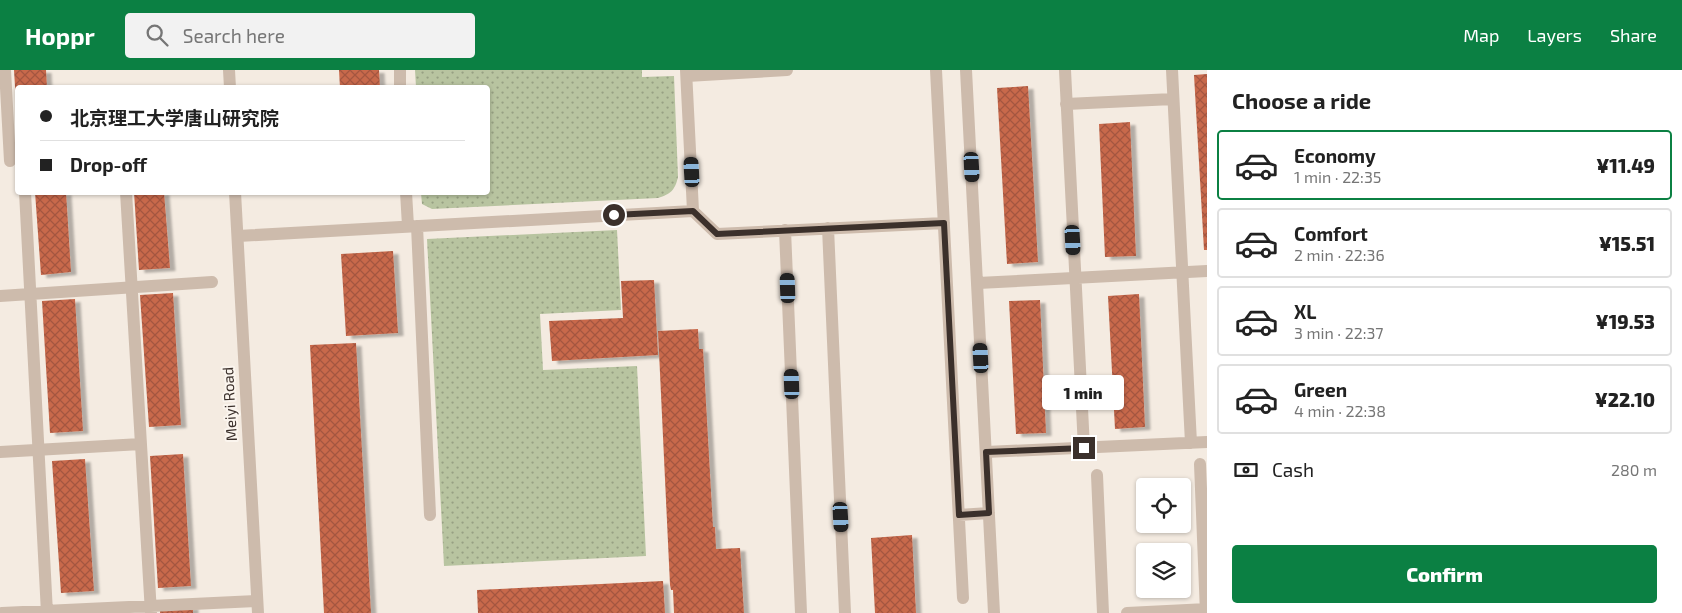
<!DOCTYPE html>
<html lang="en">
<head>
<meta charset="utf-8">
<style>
  :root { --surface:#fff; --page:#f2f2f2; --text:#222; --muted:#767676; --line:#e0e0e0; --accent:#0b8043 }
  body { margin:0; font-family:"Exo 2","Noto Sans SC",sans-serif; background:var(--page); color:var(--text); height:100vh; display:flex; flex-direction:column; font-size:19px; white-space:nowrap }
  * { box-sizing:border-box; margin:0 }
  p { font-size:16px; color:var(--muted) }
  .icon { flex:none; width:28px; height:28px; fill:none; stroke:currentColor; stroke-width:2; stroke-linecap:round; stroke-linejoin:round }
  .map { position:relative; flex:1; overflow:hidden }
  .details { display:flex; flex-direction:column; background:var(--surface); width:475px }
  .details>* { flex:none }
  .banner { position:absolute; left:15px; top:15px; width:475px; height:110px; border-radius:5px; box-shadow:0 1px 4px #0004; display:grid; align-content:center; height:110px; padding:0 25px; background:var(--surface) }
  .tools { position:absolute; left:1136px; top:408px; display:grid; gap:10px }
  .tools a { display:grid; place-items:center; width:55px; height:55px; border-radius:5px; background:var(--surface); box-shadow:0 1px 4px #0004; font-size:25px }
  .end { position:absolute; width:22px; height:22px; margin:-11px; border:6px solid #3b302b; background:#fff; box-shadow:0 0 0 2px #fff }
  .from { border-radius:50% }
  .bubble { position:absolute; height:35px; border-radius:5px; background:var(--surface); box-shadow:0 1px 4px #0004; font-size:16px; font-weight:800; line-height:35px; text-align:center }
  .car { position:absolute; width:15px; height:30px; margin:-15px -8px; border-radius:6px; box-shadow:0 0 4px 1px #0007; background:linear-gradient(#222 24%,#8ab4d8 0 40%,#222 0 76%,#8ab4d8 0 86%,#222 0) }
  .banner b { display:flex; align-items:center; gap:18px; height:48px; font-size:19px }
  .banner b+b { border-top:1px solid var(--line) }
  .banner i { width:12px; height:12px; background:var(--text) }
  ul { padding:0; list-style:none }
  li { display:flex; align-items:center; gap:15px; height:70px; margin:0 10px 8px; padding:0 15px; border:2px solid var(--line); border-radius:5px }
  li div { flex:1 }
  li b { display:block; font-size:19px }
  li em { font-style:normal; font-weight:800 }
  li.on { border-color:var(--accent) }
  li>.icon { width:45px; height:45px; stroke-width:1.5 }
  h2 { padding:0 25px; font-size:22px; line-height:60px }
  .pay { display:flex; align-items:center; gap:12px; height:55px; padding:0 25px; font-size:19px }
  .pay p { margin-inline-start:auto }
  .primary-button { display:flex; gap:10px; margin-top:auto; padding:10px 25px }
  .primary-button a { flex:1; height:58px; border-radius:5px; background:var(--accent); color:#fff; font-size:20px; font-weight:800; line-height:58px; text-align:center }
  header { display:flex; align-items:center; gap:30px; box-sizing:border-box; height:70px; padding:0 25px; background:var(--accent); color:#fff }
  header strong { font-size:24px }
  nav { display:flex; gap:28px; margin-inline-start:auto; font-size:18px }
  .search { width:350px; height:45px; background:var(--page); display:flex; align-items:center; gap:12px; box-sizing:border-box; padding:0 18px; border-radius:5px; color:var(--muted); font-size:19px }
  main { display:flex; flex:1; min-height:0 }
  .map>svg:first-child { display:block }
</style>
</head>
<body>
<header>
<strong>Hoppr</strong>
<div class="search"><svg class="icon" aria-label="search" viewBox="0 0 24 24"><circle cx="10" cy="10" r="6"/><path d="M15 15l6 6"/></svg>Search here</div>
<nav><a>Map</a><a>Layers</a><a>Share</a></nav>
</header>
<main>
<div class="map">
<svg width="1207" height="543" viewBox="0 0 1207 543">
  <defs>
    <pattern id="green-dots" width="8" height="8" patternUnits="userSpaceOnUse" patternTransform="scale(1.25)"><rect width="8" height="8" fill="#b8c4a0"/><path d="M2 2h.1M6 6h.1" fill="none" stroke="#97a083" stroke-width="1.8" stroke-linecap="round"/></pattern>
    <pattern id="building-cross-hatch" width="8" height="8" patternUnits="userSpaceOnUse" patternTransform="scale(1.25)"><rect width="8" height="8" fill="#c8694b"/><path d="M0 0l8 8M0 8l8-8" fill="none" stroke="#a4573f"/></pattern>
    <filter id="shadow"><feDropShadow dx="5.5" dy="3" stdDeviation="1" flood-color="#0004"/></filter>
  </defs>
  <rect width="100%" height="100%" fill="#f4ebe1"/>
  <path fill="url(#green-dots)" d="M 415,0 L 642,0 L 642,7 L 674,6 L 678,107 C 675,120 671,124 658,128 L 432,139 L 422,134 L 421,123 L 488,122 L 488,18 L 416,17 Z
    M 617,160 L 621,240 L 540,244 L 543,300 L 637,296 L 646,486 L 444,496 L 427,169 Z"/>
  <path fill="url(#building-cross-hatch)" filter="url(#shadow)" d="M 14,0 L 46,0 L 47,18 L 18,18 L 18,33 L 16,33 Z
    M 339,0 L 379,0 L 380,18 L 340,18 Z
    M 1207,4 L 1207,180 L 1204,180 L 1194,5 Z
    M 1028,16 L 1038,192 L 1007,194 L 997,18 Z
    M 1130,52 L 1136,186 L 1105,187 L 1099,54 Z
    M 35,122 L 66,122 L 71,202 L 41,205 Z
    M 134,122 L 164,122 L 170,198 L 139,200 Z
    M 393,181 L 398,263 L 346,266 L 341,184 Z
    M 654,210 L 658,285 L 552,291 L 549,251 L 623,248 L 621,211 Z
    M 173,223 L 181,355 L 149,357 L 140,225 Z
    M 1139,224 L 1145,357 L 1115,359 L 1108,226 Z
    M 75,229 L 83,361 L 50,363 L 42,231 Z
    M 1040,230 L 1046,363 L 1016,364 L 1009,231 Z
    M 698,259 L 699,279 L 703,279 L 713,457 L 715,457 L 716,479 L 740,478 L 744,543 L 674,543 L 673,520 L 671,520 L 670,515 L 658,261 Z
    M 356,273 L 371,543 L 324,543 L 310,275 Z
    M 183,384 L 191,516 L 158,518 L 150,386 Z
    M 85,389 L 94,521 L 61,523 L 52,391 Z
    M 912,465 L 916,543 L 875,543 L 871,468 Z
    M 663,511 L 665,543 L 478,543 L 477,520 Z
    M 193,536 L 193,543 L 160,543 L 160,538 Z"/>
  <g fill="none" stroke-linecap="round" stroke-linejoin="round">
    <path stroke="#cdbbac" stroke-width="12" d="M 5,0 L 10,91
      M 229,0 L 230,18
      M 400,0 L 400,18
      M 686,0 L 693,141 L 717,164 L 944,153
      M 936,0 L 963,528
      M 966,0 L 994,543
      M 1065,0 L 1084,378
      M 1172,0 L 1191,373
      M 687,6 L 787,0
      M 1066,34 L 1173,29
      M 25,122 L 47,543
      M 126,122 L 151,543
      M 235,122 L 258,543
      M 406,122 L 408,156
      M 417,156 L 430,445
      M 828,158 L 845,543
      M 785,160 L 801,543
      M 238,166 L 693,141
      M 978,213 L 1207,201
      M 0,226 L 212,212
      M 0,382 L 141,374
      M 986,382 L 1207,372
      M 1200,394 L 1206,543
      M 1097,405 L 1103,543
      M 959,445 L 989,443
      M 2,543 L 257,531
      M 1127,543 L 1207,539"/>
  </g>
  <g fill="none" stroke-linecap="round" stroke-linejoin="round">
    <path stroke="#3b302b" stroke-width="6" d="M 614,145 L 693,141 L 717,164 L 944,153 L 959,445 L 989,443 L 986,382 L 1084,378"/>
  </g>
  <g text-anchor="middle" stroke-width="4" stroke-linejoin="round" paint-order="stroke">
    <g font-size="15" fill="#3b302b" stroke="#fbf5ee">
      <text transform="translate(230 334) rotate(-93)" y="5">Meiyi Road</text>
    </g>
  </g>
</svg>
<div class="tools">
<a><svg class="icon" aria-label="locate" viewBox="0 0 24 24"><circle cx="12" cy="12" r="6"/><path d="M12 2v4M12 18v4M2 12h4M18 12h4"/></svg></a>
<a><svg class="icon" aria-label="layers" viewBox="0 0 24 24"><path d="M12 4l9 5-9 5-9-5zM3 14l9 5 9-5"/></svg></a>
</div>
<i class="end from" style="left:614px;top:145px"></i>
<i class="end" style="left:1084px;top:378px"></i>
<div class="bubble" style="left:1042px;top:305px;width:82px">1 min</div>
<i class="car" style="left:972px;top:97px;rotate:177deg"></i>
<i class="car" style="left:692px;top:102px;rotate:357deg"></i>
<i class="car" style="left:1073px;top:170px;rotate:177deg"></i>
<i class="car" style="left:788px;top:218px;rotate:358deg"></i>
<i class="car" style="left:981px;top:288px;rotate:357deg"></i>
<i class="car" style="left:792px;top:314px;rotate:358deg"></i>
<i class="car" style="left:841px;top:447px;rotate:177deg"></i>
<div class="banner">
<b><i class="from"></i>北京理工大学唐山研究院</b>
<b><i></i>Drop-off</b>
</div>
</div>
<section class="details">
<h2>Choose a ride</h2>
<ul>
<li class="on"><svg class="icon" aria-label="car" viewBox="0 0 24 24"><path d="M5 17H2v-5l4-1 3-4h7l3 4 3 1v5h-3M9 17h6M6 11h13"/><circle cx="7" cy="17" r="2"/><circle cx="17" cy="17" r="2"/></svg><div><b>Economy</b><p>1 min · 22:35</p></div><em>¥11.49</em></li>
<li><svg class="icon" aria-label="car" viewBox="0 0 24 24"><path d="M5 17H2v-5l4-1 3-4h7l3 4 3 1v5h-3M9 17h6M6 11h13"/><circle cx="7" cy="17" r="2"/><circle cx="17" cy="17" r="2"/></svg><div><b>Comfort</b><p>2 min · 22:36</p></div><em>¥15.51</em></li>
<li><svg class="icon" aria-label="car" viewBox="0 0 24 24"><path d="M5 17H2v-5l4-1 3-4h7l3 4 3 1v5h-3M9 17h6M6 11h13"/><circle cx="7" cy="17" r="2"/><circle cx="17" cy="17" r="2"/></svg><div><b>XL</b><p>3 min · 22:37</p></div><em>¥19.53</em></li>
<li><svg class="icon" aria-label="car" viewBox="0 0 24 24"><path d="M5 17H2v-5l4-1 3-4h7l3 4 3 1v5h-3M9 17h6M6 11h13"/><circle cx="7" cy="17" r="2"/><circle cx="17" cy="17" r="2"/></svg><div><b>Green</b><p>4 min · 22:38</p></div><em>¥22.10</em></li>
</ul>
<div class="pay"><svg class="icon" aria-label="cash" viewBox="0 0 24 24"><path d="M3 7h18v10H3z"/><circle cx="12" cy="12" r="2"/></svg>Cash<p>280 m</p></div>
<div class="primary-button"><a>Confirm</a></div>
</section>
</main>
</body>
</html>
